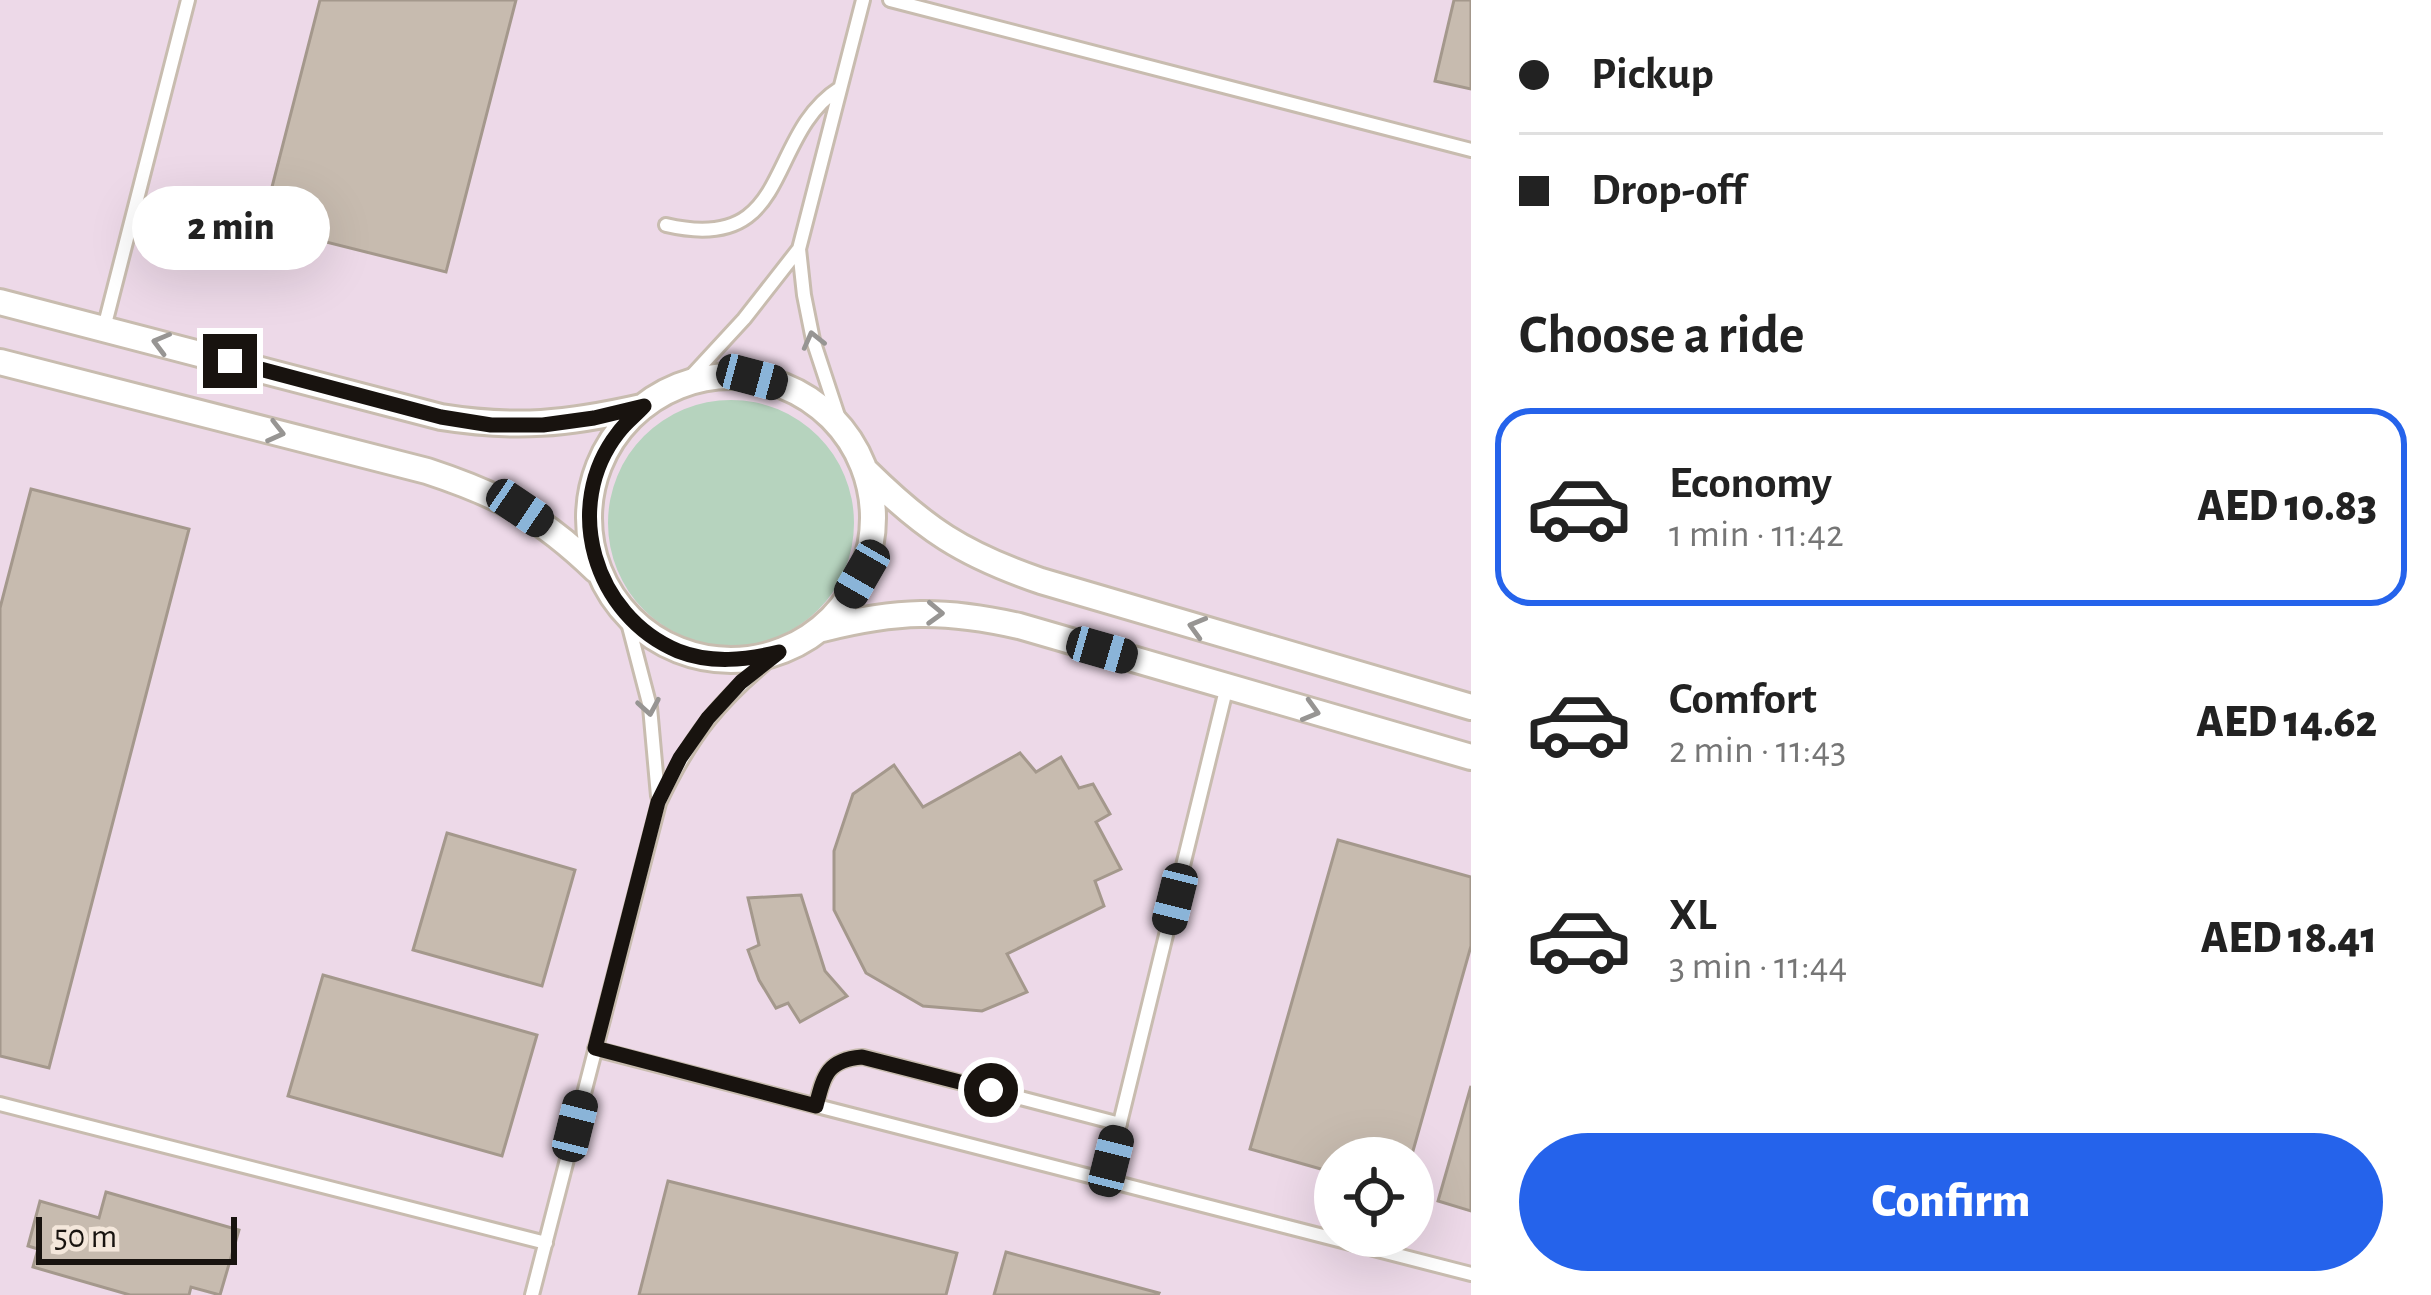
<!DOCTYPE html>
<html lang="en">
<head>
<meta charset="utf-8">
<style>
  :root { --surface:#fff; --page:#f2f2f2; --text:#222; --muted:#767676; --line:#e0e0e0; --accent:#2563eb }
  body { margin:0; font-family:"Alegreya Sans",sans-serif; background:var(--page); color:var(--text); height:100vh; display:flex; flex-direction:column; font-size:45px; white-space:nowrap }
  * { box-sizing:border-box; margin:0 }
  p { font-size:39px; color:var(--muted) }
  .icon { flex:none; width:66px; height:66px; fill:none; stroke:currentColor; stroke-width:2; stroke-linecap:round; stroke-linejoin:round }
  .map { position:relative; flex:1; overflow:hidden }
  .drawer { display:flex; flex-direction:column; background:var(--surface); width:960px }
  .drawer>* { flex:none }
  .banner { display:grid; align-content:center; height:264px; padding:0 48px; background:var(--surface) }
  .tools { position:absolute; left:1314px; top:1137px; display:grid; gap:24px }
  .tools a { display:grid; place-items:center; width:120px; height:120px; border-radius:50%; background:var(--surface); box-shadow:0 12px 48px #0002; font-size:60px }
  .scale { position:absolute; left:36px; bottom:30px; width:201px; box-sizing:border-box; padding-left:12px; border:6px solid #18130f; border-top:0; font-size:33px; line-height:42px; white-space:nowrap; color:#18130f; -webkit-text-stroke:9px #f4e7db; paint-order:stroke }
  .end { position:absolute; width:54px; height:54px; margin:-27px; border:15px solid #18130f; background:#fff; box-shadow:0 0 0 6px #fff }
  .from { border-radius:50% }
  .bubble { position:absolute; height:84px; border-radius:42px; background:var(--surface); box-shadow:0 12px 48px #0002; font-size:39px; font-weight:800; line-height:84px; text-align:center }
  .car { position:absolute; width:36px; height:72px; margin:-36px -18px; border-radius:15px; box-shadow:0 0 9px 3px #0007; background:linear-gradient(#222 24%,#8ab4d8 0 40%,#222 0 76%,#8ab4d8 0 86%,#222 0) }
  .banner b { display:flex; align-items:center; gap:42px; height:114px; font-size:45px }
  .banner b+b { border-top:3px solid var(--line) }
  .banner i { width:30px; height:30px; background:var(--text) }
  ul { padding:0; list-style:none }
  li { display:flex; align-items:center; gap:36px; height:198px; margin:0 24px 18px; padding:0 24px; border:6px solid transparent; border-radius:36px }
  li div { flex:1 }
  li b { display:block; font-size:45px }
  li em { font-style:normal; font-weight:800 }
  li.selected { border-color:var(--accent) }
  li>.icon { width:108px; height:108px; stroke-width:1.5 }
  h2 { padding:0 48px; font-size:54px; line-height:144px }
  .button { display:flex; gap:24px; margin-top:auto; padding:24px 48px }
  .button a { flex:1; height:138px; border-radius:72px; background:var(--accent); color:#fff; font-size:48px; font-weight:800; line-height:138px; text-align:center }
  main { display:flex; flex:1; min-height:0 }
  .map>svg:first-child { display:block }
</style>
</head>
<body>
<main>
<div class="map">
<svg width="1471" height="1295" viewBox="0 0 1471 1295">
  <rect width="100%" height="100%" fill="#f4e7db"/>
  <path fill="#edd9e8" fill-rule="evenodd" d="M 0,0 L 1471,0 L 1471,1295 L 0,1295 ZM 1335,1158 L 1413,1158 L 1413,1236 L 1335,1236 Z"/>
  <path fill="#b6d3be" d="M608 523a123 123 0 1 1 246 0a123 123 0 1 1-246 0Z"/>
  <path fill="#c7bbaf" stroke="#a4988c" stroke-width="3" d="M 320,0 L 516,0 L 446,272 L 262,226 Z
    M 1454,0 L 1471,0 L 1471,89 L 1435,81 Z
    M 31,489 L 189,529 L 49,1068 L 0,1056 L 0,608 Z
    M 1020,753 L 1036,772 L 1061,757 L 1079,788 L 1093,784 L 1110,814 L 1096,822 L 1121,869 L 1095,881 L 1104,906 L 1007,954 L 1027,992 L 982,1011 L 923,1006 L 866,973 L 834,910 L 834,851 L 853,794 L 894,765 L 923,807 Z
    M 447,833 L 575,870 L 542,986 L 413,950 Z
    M 1338,840 L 1471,877 L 1471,946 L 1411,1158 L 1335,1158 L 1335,1173 L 1250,1149 Z
    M 801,895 L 825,971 L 847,996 L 800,1022 L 788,1003 L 776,1008 L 759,980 L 748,950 L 759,945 L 748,898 Z
    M 323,975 L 537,1035 L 502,1156 L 288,1096 Z
    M 1471,1086 L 1471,1211 L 1438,1201 Z
    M 668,1181 L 957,1253 L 946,1295 L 639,1295 Z
    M 106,1192 L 239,1230 L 220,1295 L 191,1287 L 189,1295 L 130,1295 L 33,1267 L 38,1249 L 28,1246 L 40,1201 L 99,1218 Z
    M 1006,1252 L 1159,1293 L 1158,1295 L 994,1295 Z"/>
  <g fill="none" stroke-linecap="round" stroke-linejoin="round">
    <defs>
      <path id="lane" d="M 890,0 L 1471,150
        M 666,225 C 794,255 764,136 840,88
        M 104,328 L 188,0
        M 684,384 L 744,319 L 798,250
        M 842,428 L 813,340 L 804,295 L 799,249 L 863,0
        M 626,615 L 650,707 L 658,796
        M 595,1049 L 1471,1274
        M 0,1104 L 546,1243
        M 816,1105 C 824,1075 828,1059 863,1057 L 1120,1124
        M 1106,1180 L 1227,686
        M 532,1295 L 659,803 C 691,735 720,699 779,652"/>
      <path id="street" d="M 0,302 L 441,417 C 516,429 567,424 642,407
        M 0,362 L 427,471 C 500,495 540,516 596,570
        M589 518a142 142 0 1 1 284 0a142 142 0 1 1-284 0Z
        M 866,471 C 925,529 962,554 1041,581 L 1471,707
        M 822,629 C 897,610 944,609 1019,626 L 1471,757"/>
    </defs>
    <use href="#lane" stroke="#c8bcaf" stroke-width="18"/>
    <use href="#street" stroke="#c8bcaf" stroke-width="30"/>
    <use href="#lane" stroke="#fff" stroke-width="12"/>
    <use href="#street" stroke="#fff" stroke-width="24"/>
  </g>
  <defs><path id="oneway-chevron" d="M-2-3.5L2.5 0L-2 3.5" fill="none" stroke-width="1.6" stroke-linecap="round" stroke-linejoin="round" transform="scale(3)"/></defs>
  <g stroke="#979593">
    <use href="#oneway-chevron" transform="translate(813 340) rotate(-104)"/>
    <use href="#oneway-chevron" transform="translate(161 343) rotate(-165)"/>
    <use href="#oneway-chevron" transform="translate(276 432) rotate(14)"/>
    <use href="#oneway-chevron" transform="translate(935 613) rotate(2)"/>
    <use href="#oneway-chevron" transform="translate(1197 627) rotate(-164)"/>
    <use href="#oneway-chevron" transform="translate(649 707) rotate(80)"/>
    <use href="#oneway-chevron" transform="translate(1311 711) rotate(16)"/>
  </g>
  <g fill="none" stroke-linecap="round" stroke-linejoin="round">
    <path stroke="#18130f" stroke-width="15" d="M 230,361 L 441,417 L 491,425 L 543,425 L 594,418 L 644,406 C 636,415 625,423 618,433 C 561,506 594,616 678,651 C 711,664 746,660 779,652 L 741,682 L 708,718 L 680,758 L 658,802 L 595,1048 L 816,1106 C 824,1075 827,1060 862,1057 L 991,1090"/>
  </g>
</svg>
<div class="tools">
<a><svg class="icon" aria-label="locate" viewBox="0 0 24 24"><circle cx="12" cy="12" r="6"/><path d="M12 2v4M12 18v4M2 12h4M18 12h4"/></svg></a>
</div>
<div class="scale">50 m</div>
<i class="end from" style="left:991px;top:1090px"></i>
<i class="end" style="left:230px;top:361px"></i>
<div class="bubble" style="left:132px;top:186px;width:198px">2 min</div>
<i class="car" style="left:752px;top:377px;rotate:105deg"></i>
<i class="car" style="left:520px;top:508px;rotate:124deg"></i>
<i class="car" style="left:862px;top:574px;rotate:210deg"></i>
<i class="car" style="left:1102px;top:650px;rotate:106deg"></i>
<i class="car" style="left:1175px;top:899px;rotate:194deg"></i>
<i class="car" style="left:575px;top:1126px;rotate:14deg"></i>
<i class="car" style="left:1111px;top:1161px;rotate:14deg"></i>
</div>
<section class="drawer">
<div class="banner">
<b><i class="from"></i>Pickup</b>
<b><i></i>Drop-off</b>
</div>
<h2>Choose a ride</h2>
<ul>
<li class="selected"><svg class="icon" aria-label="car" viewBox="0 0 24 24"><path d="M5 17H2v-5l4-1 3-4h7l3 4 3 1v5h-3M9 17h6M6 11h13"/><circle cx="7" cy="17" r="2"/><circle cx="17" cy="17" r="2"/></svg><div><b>Economy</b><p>1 min · 11:42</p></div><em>AED 10.83</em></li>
<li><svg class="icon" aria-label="car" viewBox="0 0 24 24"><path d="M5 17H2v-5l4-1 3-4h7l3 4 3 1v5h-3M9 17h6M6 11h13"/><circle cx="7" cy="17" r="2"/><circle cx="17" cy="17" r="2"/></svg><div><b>Comfort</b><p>2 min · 11:43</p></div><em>AED 14.62</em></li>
<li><svg class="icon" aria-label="car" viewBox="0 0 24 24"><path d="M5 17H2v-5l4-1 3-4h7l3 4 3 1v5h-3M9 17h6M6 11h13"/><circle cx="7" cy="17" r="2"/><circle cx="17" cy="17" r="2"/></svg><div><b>XL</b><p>3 min · 11:44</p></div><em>AED 18.41</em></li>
</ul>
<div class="button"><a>Confirm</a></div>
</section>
</main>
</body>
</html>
